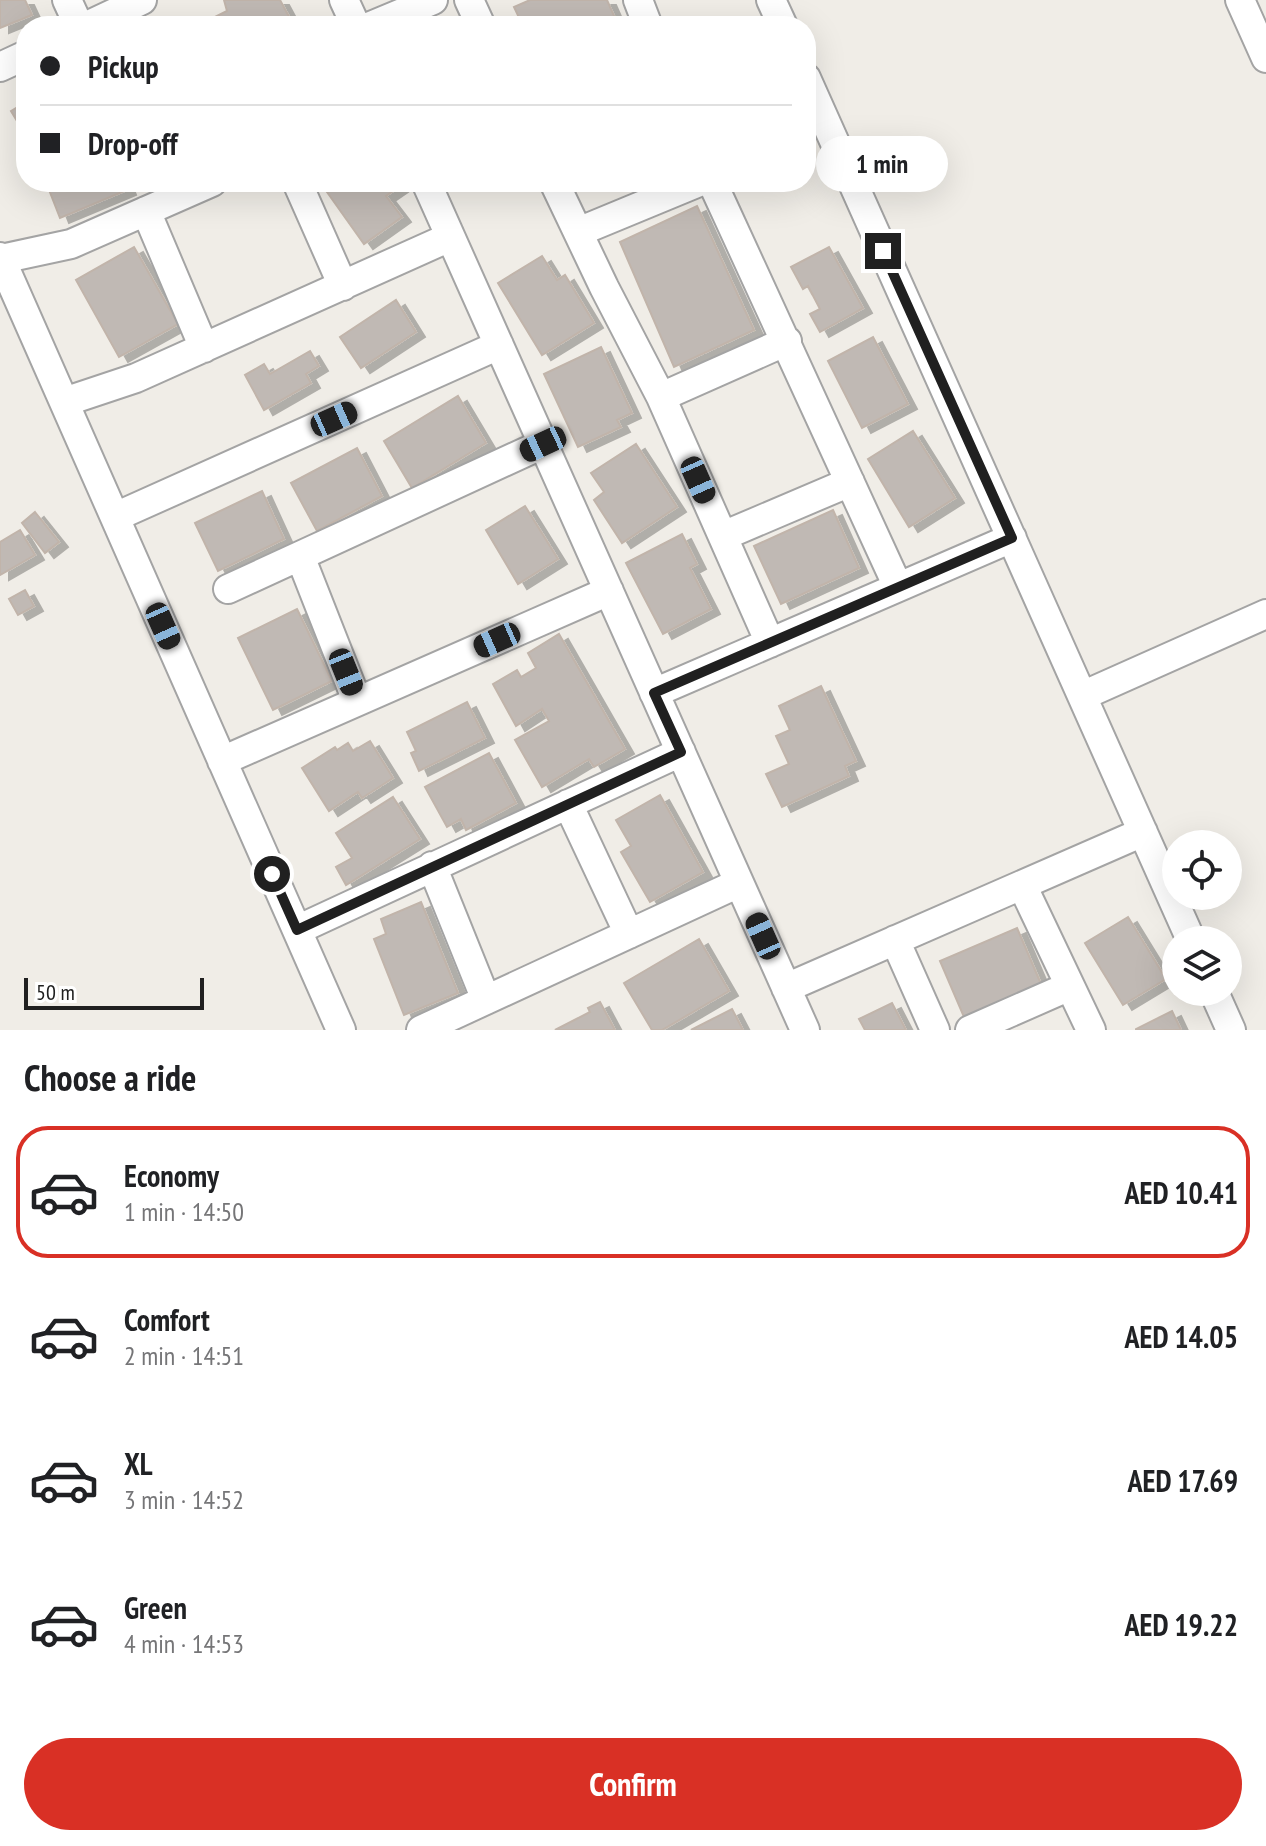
<!DOCTYPE html>
<html lang="en">
<head>
<meta charset="utf-8">
<style>
  :root { --surface:#fff; --page:#f6f6f6; --text:#202124; --muted:#757577; --line:#e0e0e0; --accent:#d93025 }
  body { margin:0; font-family:"PT Sans Narrow",sans-serif; background:var(--page); color:var(--text); height:100vh; display:flex; flex-direction:column; font-size:30px; white-space:nowrap }
  * { box-sizing:border-box; margin:0 }
  p { font-size:26px; color:var(--muted) }
  .icon { flex:none; width:44px; height:44px; fill:none; stroke:currentColor; stroke-width:2; stroke-linecap:round; stroke-linejoin:round }
  .map { position:relative; height:1030px; overflow:hidden }
  .panel { display:flex; flex-direction:column; background:var(--surface); flex:1 }
  .panel>* { flex:none }
  .hud { position:absolute; left:16px; top:16px; width:800px; height:176px; border-radius:32px; box-shadow:0 8px 32px #0002; display:grid; align-content:center; height:176px; padding:0 24px; background:var(--surface) }
  .tools { position:absolute; left:1162px; top:830px; display:grid; gap:16px }
  .tools a { display:grid; place-items:center; width:80px; height:80px; border-radius:50%; background:var(--surface); box-shadow:0 8px 32px #0002; font-size:40px }
  .scale { position:absolute; left:24px; bottom:20px; width:180px; box-sizing:border-box; padding-left:8px; border:4px solid #202020; border-top:0; font-size:22px; line-height:28px; white-space:nowrap; color:#202020; -webkit-text-stroke:6px #fff; paint-order:stroke }
  .end { position:absolute; width:36px; height:36px; margin:-18px; border:10px solid #202020; background:#fff; box-shadow:0 0 0 4px #fff }
  .from { border-radius:50% }
  .bubble { position:absolute; height:56px; border-radius:28px; background:var(--surface); box-shadow:0 8px 32px #0002; font-size:26px; font-weight:600; line-height:56px; text-align:center }
  .car { position:absolute; width:24px; height:48px; margin:-24px -12px; border-radius:10px; box-shadow:0 0 6px 2px #0007; background:linear-gradient(#222 24%,#8ab4d8 0 40%,#222 0 76%,#8ab4d8 0 86%,#222 0) }
  .hud b { display:flex; align-items:center; gap:28px; height:76px; font-size:30px }
  .hud b+b { border-top:2px solid var(--line) }
  .hud i { width:20px; height:20px; background:var(--text) }
  ul { padding:0; list-style:none }
  li { display:flex; align-items:center; gap:24px; height:132px; margin:0 16px 12px; padding:0 8px; border:4px solid transparent; border-radius:32px }
  li div { flex:1 }
  li b { display:block; font-size:30px }
  li em { font-style:normal; font-weight:600 }
  li.active { border-color:var(--accent) }
  li>.icon { width:72px; height:72px; stroke-width:1.5 }
  h2 { padding:0 24px; font-size:36px; line-height:96px }
  .button { display:flex; gap:16px; margin-top:auto; padding:16px 24px }
  .button a { flex:1; height:92px; border-radius:48px; background:var(--accent); color:#fff; font-size:32px; font-weight:600; line-height:92px; text-align:center }
  .map>svg:first-child { display:block }
</style>
</head>
<body>
<div class="map">
<svg width="1266" height="1030" viewBox="0 0 1266 1030">
  <defs>
    <filter id="shadow"><feDropShadow dx="9" dy="5" stdDeviation="0" flood-color="#0004"/></filter>
  </defs>
  <rect width="100%" height="100%" fill="#f0ede7"/>
  <path fill="#c0b9b4" stroke="#c1b4aa" stroke-width="2" filter="url(#shadow)" d="M 0,0 L 25,0 L 32,15 L 0,28 Z
    M 280,0 L 294,26 L 199,25 L 227,11 L 224,0 Z
    M 530,0 L 607,0 L 618,25 L 523,26 L 514,7 Z
    M 26,102 L 26,136 L 11,111 Z
    M 46,182 L 124,182 L 127,190 L 60,218 Z
    M 326,182 L 395,182 L 399,187 L 386,196 L 402,217 L 364,244 L 322,185 Z
    M 697,206 L 754,330 L 674,367 L 620,242 Z
    M 134,247 L 178,324 L 119,357 L 76,280 Z
    M 829,247 L 863,308 L 820,332 L 810,314 L 820,309 L 808,286 L 803,289 L 791,267 Z
    M 542,256 L 557,280 L 565,275 L 594,323 L 542,355 L 498,283 Z
    M 396,300 L 416,332 L 361,368 L 340,337 Z
    M 873,337 L 908,404 L 862,428 L 828,361 Z
    M 601,347 L 632,413 L 617,420 L 621,427 L 578,447 L 544,374 Z
    M 310,351 L 319,366 L 306,374 L 311,383 L 264,410 L 245,375 L 264,364 L 270,374 Z
    M 458,396 L 486,443 L 412,488 L 384,441 Z
    M 913,431 L 955,498 L 909,527 L 868,459 Z
    M 636,444 L 677,507 L 622,543 L 594,500 L 604,492 L 591,473 Z
    M 357,448 L 382,496 L 317,531 L 291,483 Z
    M 262,491 L 284,539 L 218,571 L 195,523 Z
    M 525,506 L 558,559 L 518,584 L 486,530 Z
    M 833,510 L 859,568 L 781,604 L 754,546 Z
    M 35,512 L 59,542 L 45,553 L 22,523 Z
    M 20,530 L 35,555 L 0,575 L 0,542 Z
    M 682,534 L 697,564 L 690,568 L 711,609 L 663,634 L 626,563 Z
    M 25,590 L 34,606 L 18,615 L 9,599 Z
    M 297,609 L 332,681 L 273,710 L 238,638 Z
    M 559,634 L 625,749 L 594,767 L 589,759 L 542,787 L 515,740 L 549,721 L 542,709 L 516,726 L 493,684 L 517,670 L 521,677 L 536,668 L 528,653 Z
    M 821,686 L 856,761 L 845,766 L 849,776 L 782,807 L 766,774 L 789,764 L 776,736 L 790,730 L 779,706 Z
    M 467,702 L 485,738 L 419,771 L 411,753 L 416,751 L 407,732 Z
    M 370,741 L 393,778 L 362,798 L 358,792 L 329,811 L 302,768 L 335,747 L 337,750 L 348,743 L 353,751 Z
    M 489,753 L 516,803 L 466,830 L 461,819 L 447,827 L 425,787 Z
    M 660,795 L 703,872 L 650,902 L 621,852 L 631,846 L 616,820 Z
    M 393,797 L 420,839 L 346,885 L 336,867 L 352,858 L 336,833 Z
    M 421,902 L 458,993 L 404,1015 L 374,939 L 386,934 L 381,919 Z
    M 1128,917 L 1166,979 L 1123,1005 L 1085,943 Z
    M 1017,928 L 1041,984 L 964,1017 L 940,961 Z
    M 699,939 L 729,991 L 662,1030 L 652,1030 L 624,983 Z
    M 600,1002 L 615,1030 L 555,1030 L 590,1012 L 588,1008 Z
    M 892,1003 L 906,1030 L 865,1030 L 859,1019 Z
    M 732,1009 L 743,1030 L 691,1030 Z
    M 1172,1011 L 1181,1030 L 1136,1030 L 1136,1029 Z"/>
  <g fill="none" stroke-linecap="round" stroke-linejoin="round">
    <defs>
      <path id="street" d="M 67,0 L 79,26
        M 344,0 L 356,26
        M 469,0 L 481,26
        M 638,0 L 648,26
        M 771,0 L 783,26
        M 1240,0 L 1266,58
        M 87,26 L 142,0
        M 371,26 L 433,0
        M 0,67 L 26,55
        M 806,78 L 1191,940
        M 297,182 L 343,286
        M 426,182 L 805,1030
        M 554,182 L 604,287 L 661,397 L 770,643
        M 712,182 L 898,587
        M 146,211 L 204,348
        M 578,232 L 699,182
        M 0,257 L 341,1030
        M 1,259 L 71,244 L 212,182
        M 661,397 L 787,341
        M 64,402 L 136,378 L 450,237
        M 115,517 L 499,345
        M 723,536 L 850,482
        M 300,556 L 357,701
        M 228,589 L 543,444
        M 654,693 L 1012,538
        M 1082,696 L 1266,614
        M 222,761 L 609,591
        M 568,804 L 629,934
        M 432,866 L 486,1000
        M 1022,885 L 1091,1030
        M 297,930 L 681,752
        M 895,940 L 935,1030
        M 786,988 L 1143,832
        M 1214,992 L 1231,1030
        M 421,1030 L 739,883
        M 970,1030 L 1070,986"/>
    </defs>
    <use href="#street" stroke="#a4a4a4" stroke-width="32"/>
    <use href="#street" stroke="#fff" stroke-width="28"/>
  </g>
  <g fill="none" stroke-linecap="round" stroke-linejoin="round">
    <path stroke="#202020" stroke-width="10" d="M 272,874 L 297,930 L 681,752 L 654,693 L 1012,538 L 883,251"/>
  </g>
</svg>
<div class="tools">
<a><svg class="icon" aria-label="locate" viewBox="0 0 24 24"><circle cx="12" cy="12" r="6"/><path d="M12 2v4M12 18v4M2 12h4M18 12h4"/></svg></a>
<a><svg class="icon" aria-label="layers" viewBox="0 0 24 24"><path d="M12 4l9 5-9 5-9-5zM3 14l9 5 9-5"/></svg></a>
</div>
<div class="scale">50 m</div>
<i class="end from" style="left:272px;top:874px"></i>
<i class="end" style="left:883px;top:251px"></i>
<div class="bubble" style="left:816px;top:136px;width:132px">1 min</div>
<i class="car" style="left:334px;top:419px;rotate:66deg"></i>
<i class="car" style="left:543px;top:444px;rotate:245deg"></i>
<i class="car" style="left:698px;top:480px;rotate:156deg"></i>
<i class="car" style="left:163px;top:626px;rotate:156deg"></i>
<i class="car" style="left:497px;top:640px;rotate:246deg"></i>
<i class="car" style="left:346px;top:672px;rotate:158deg"></i>
<i class="car" style="left:763px;top:936px;rotate:336deg"></i>
<div class="hud">
<b><i class="from"></i>Pickup</b>
<b><i></i>Drop-off</b>
</div>
</div>
<section class="panel">
<h2>Choose a ride</h2>
<ul>
<li class="active"><svg class="icon" aria-label="car" viewBox="0 0 24 24"><path d="M5 17H2v-5l4-1 3-4h7l3 4 3 1v5h-3M9 17h6M6 11h13"/><circle cx="7" cy="17" r="2"/><circle cx="17" cy="17" r="2"/></svg><div><b>Economy</b><p>1 min · 14:50</p></div><em>AED 10.41</em></li>
<li><svg class="icon" aria-label="car" viewBox="0 0 24 24"><path d="M5 17H2v-5l4-1 3-4h7l3 4 3 1v5h-3M9 17h6M6 11h13"/><circle cx="7" cy="17" r="2"/><circle cx="17" cy="17" r="2"/></svg><div><b>Comfort</b><p>2 min · 14:51</p></div><em>AED 14.05</em></li>
<li><svg class="icon" aria-label="car" viewBox="0 0 24 24"><path d="M5 17H2v-5l4-1 3-4h7l3 4 3 1v5h-3M9 17h6M6 11h13"/><circle cx="7" cy="17" r="2"/><circle cx="17" cy="17" r="2"/></svg><div><b>XL</b><p>3 min · 14:52</p></div><em>AED 17.69</em></li>
<li><svg class="icon" aria-label="car" viewBox="0 0 24 24"><path d="M5 17H2v-5l4-1 3-4h7l3 4 3 1v5h-3M9 17h6M6 11h13"/><circle cx="7" cy="17" r="2"/><circle cx="17" cy="17" r="2"/></svg><div><b>Green</b><p>4 min · 14:53</p></div><em>AED 19.22</em></li>
</ul>
<div class="button"><a>Confirm</a></div>
</section>
</body>
</html>
